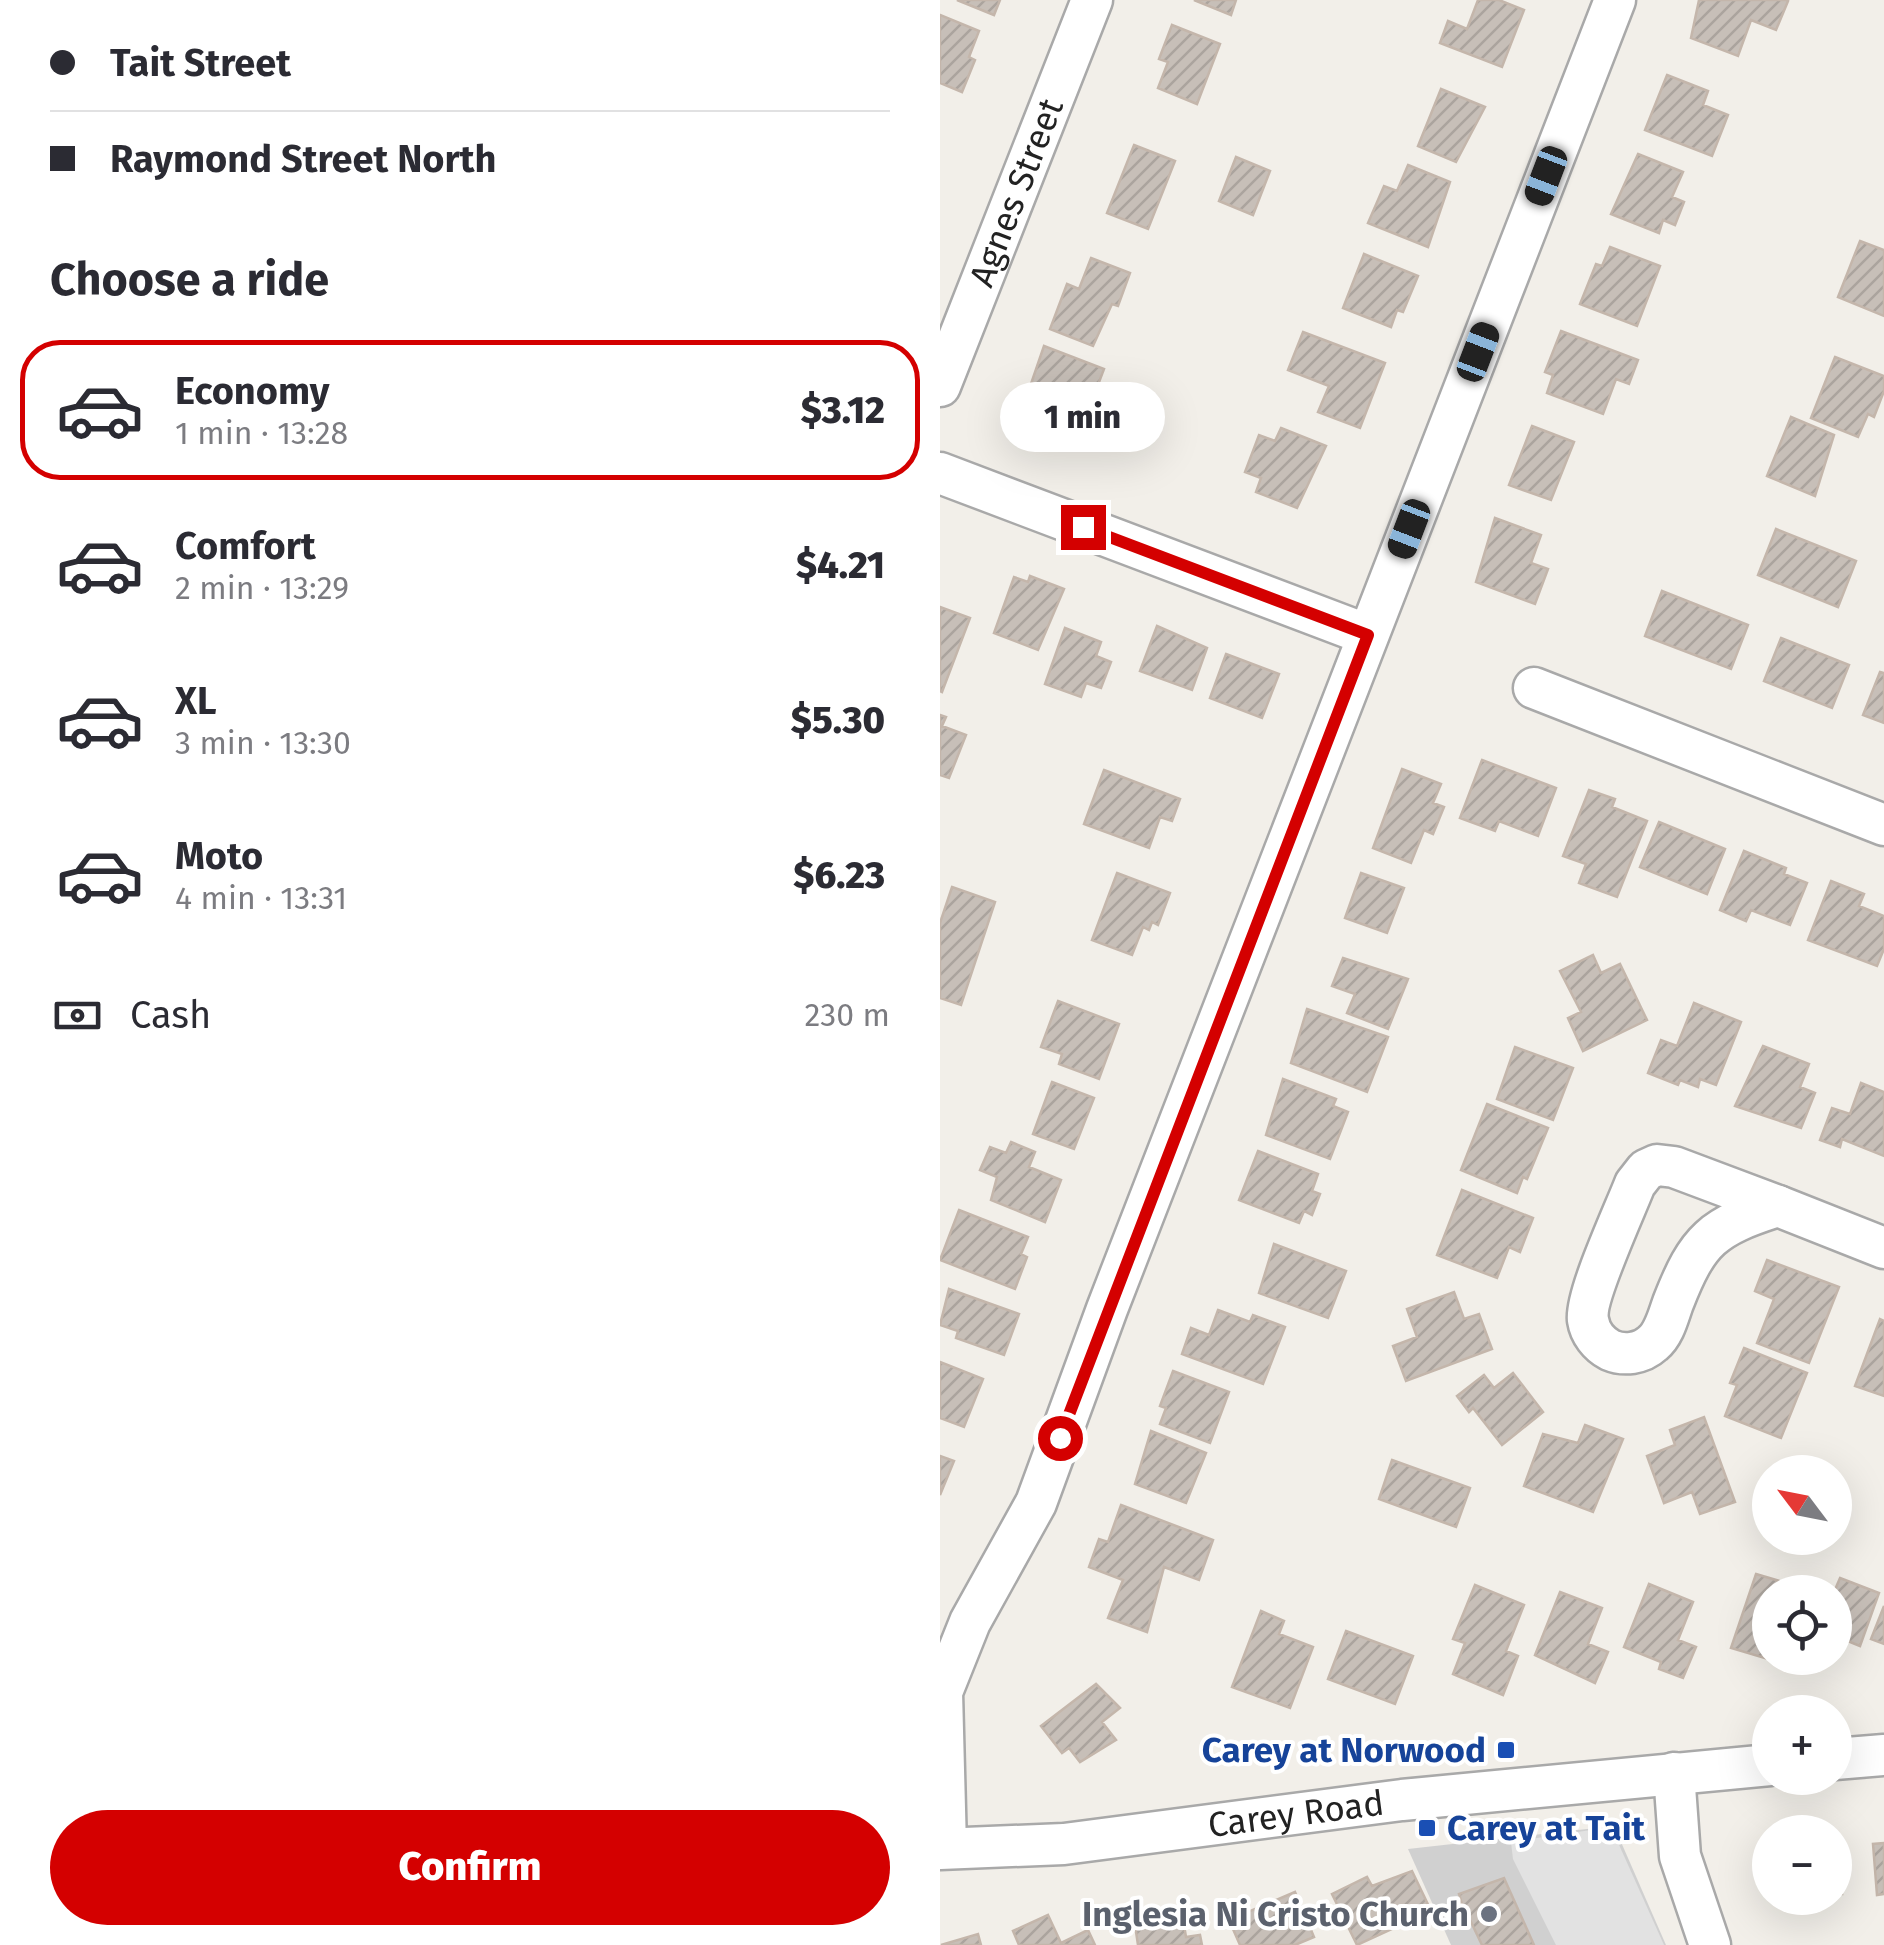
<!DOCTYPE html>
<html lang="en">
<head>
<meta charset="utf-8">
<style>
  :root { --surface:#fff; --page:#f7f7f7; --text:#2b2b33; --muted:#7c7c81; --line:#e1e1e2; --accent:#d40000 }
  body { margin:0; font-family:"Fira Sans",sans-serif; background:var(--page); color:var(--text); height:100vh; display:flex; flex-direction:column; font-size:38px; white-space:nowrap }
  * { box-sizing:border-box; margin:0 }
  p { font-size:32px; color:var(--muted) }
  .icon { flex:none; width:55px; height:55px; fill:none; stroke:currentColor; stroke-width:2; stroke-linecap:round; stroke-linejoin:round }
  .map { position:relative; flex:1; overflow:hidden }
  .sheet { display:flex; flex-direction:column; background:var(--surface); width:940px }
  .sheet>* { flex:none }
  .guide { display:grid; align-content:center; height:220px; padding:0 50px; background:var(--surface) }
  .needle { width:65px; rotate:302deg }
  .buttons { position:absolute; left:812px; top:1455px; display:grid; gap:20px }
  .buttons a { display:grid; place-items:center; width:100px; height:100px; border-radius:50%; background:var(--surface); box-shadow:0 10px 40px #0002; font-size:50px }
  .end { position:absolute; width:45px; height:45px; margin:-22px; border:12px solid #d40000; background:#fff; box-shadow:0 0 0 5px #fff }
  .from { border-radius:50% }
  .bubble { position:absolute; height:70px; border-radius:35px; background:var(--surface); box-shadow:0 10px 40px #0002; font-size:32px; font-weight:800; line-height:70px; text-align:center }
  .car { position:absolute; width:30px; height:60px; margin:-30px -15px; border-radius:12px; box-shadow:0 0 8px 2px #0007; background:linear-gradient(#222 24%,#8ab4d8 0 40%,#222 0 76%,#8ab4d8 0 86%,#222 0) }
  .guide b { display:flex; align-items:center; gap:35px; height:95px; font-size:38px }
  .guide b+b { border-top:2px solid var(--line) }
  .guide i { width:25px; height:25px; background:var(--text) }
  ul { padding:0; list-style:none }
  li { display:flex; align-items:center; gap:30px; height:140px; margin:0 20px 15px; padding:0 30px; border:5px solid transparent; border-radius:40px }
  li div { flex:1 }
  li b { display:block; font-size:38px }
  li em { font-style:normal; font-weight:800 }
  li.active { border-color:var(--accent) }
  li>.icon { width:90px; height:90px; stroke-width:1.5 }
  h2 { padding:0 50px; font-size:45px; line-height:120px }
  .pay { display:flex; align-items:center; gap:25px; height:110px; padding:0 50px; font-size:38px }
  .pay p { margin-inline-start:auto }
  .primary-button { display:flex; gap:20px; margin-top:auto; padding:20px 50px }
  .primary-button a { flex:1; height:115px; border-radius:60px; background:var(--accent); color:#fff; font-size:40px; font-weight:800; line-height:115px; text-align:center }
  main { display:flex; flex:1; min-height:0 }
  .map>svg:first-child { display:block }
</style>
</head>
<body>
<main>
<section class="sheet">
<div class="guide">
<b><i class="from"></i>Tait Street</b>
<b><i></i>Raymond Street North</b>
</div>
<h2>Choose a ride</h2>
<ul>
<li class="active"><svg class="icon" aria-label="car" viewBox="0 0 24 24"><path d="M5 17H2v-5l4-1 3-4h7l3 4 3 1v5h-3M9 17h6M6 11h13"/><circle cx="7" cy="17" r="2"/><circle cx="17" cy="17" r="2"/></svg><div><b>Economy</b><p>1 min · 13:28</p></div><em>$3.12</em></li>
<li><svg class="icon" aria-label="car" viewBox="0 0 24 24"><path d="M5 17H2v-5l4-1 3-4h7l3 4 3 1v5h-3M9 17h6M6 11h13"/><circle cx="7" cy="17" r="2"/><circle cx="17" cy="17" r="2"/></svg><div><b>Comfort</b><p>2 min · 13:29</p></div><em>$4.21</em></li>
<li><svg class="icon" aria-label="car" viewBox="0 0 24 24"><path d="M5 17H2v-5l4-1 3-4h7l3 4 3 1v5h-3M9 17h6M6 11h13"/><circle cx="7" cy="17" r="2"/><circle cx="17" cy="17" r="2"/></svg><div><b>XL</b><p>3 min · 13:30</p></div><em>$5.30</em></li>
<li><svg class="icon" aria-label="car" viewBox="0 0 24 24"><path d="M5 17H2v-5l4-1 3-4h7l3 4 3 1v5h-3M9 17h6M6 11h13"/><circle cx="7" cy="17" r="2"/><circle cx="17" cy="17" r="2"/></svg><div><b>Moto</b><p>4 min · 13:31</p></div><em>$6.23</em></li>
</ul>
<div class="pay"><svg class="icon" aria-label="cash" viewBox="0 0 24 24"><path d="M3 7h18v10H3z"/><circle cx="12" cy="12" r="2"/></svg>Cash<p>230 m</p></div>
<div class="primary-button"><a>Confirm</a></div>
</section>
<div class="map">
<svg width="944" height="1945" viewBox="0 0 944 1945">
  <defs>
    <pattern id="building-hatch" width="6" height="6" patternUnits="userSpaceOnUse" patternTransform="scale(2.5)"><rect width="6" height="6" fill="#c7bfb8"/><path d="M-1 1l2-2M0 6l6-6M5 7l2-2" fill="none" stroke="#aba49e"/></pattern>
  </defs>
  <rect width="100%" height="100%" fill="#f2efe9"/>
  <path fill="#d0d0d0" d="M 674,1826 L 726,1945 L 511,1945 L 468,1849 Z"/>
  <path fill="#e2e2e2" d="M 671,1827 L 724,1945 L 616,1945 L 573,1859 L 571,1842 Z"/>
  <path fill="url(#building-hatch)" stroke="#c4b6ab" stroke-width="2.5" d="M 17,0 L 60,0 L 54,15 Z
    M 254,0 L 296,0 L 291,15 Z
    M 538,0 L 559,0 L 584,10 L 562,67 L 500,43 L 508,21 L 527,29 Z
    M 759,0 L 846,0 L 848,1 L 836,30 L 811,20 L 798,56 L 751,38 Z
    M 0,15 L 39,31 L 29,57 L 35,60 L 22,92 L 0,83 Z
    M 232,25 L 280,44 L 257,104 L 218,88 L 228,62 L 219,59 Z
    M 727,75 L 768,91 L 763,105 L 788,115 L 772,156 L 705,130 Z
    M 501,89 L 545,107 L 516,162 L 478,146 Z
    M 194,145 L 235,161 L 208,229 L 167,213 Z
    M 698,154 L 743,172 L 732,197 L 744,202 L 735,225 L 723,220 L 719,233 L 671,214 Z
    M 296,157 L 330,171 L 313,215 L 279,201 Z
    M 468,165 L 510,182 L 488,247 L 428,223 L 444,186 L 457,191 Z
    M 920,241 L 944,250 L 944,316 L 898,297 Z
    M 670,247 L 720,266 L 697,326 L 640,304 L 656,264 L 662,266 Z
    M 424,254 L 478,276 L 463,312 L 457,310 L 451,327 L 403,308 Z
    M 151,258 L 190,273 L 178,306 L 172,304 L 153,346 L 110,329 L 127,284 L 139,289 Z
    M 621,331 L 698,360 L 689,384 L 676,379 L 663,414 L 607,393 L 613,375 L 605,372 Z
    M 363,332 L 445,363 L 420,428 L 378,412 L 389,386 L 348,370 Z
    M 104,346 L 164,369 L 139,435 L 81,413 Z
    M 895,357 L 944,376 L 944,391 L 934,417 L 928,414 L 918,437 L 871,418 Z
    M 851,417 L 894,435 L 875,496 L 827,476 Z
    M 592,426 L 634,442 L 611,500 L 569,485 Z
    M 341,428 L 386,446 L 357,508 L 316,492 L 321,478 L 305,472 L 319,435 L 335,441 Z
    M 555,518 L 601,535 L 591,563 L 608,569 L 595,604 L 536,582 Z
    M 836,529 L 916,561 L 898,607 L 818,575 Z
    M 90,576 L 124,589 L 98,650 L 54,633 L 74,577 L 88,582 Z
    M 722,591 L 808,625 L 791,669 L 705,636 Z
    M 0,607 L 30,618 L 2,692 L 0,691 Z
    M 217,626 L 267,648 L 252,690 L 200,671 Z
    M 125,628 L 161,642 L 156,656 L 171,662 L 161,688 L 146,683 L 141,697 L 105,684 Z
    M 841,638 L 909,665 L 892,708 L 824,681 Z
    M 286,654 L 339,674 L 322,718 L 270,698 Z
    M 940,672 L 944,673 L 944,723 L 923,715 Z
    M 0,715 L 6,717 L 2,726 L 26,735 L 9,778 L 0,775 Z
    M 542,760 L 616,788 L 598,836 L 559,821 L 555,831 L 520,818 Z
    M 462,769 L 501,784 L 493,803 L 504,807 L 493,834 L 484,830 L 471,863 L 433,848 Z
    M 164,770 L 240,799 L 232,821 L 220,817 L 209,848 L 144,824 Z
    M 649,790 L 675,799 L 672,807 L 707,821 L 677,897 L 639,883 L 646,864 L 623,856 Z
    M 719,822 L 785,849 L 767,894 L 700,867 Z
    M 804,851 L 846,868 L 844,874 L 867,883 L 850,925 L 811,910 L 806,921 L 780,910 Z
    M 177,873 L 230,893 L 218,925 L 212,922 L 209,930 L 203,927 L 192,955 L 152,940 Z
    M 421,873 L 464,888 L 447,933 L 405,918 Z
    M 891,881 L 924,894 L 919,906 L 944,916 L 944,949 L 937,966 L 868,940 Z
    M 12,887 L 55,902 L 21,1005 L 0,998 L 0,923 Z
    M 653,955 L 661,973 L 680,964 L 707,1020 L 643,1051 L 628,1018 L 641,1012 L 620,971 Z
    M 403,958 L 468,979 L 448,1029 L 407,1013 L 415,994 L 392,986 Z
    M 118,1001 L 179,1024 L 159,1079 L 119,1064 L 122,1054 L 101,1047 Z
    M 754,1003 L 801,1022 L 776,1085 L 760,1079 L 758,1087 L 740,1080 L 738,1085 L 708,1073 L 721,1040 L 737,1046 Z
    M 367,1009 L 448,1037 L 427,1092 L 351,1063 Z
    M 823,1046 L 869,1064 L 860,1087 L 875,1093 L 861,1128 L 795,1106 Z
    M 575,1047 L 633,1068 L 613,1120 L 557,1099 Z
    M 343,1079 L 396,1099 L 393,1106 L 408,1112 L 390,1159 L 326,1135 Z
    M 112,1082 L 154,1098 L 134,1149 L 93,1134 Z
    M 921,1083 L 944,1092 L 944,1156 L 902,1139 L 900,1147 L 880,1140 L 892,1108 L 910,1114 Z
    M 547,1104 L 608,1128 L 587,1179 L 583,1177 L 577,1193 L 521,1170 Z
    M 71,1142 L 95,1152 L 89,1167 L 121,1180 L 105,1222 L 51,1200 L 57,1177 L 40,1170 L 50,1147 L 66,1153 Z
    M 318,1151 L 378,1174 L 372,1191 L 380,1194 L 372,1215 L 364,1211 L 359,1223 L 299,1200 Z
    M 522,1190 L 593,1218 L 580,1252 L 569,1247 L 557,1278 L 497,1255 Z
    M 19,1210 L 88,1237 L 81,1254 L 87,1257 L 75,1289 L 0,1260 Z
    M 334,1244 L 406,1271 L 388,1318 L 319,1293 Z
    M 827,1260 L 899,1287 L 869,1363 L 817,1343 L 834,1299 L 815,1291 Z
    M 9,1289 L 79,1314 L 64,1355 L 16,1338 L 18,1331 L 0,1325 Z
    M 514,1292 L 524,1319 L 539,1314 L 552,1349 L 466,1381 L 453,1346 L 477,1337 L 467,1309 Z
    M 278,1310 L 310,1322 L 313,1315 L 345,1327 L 323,1384 L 242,1354 L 251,1328 L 269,1335 Z
    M 940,1319 L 944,1321 L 944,1396 L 915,1386 Z
    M 804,1348 L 867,1373 L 841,1438 L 785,1416 L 797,1385 L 790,1383 Z
    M 0,1362 L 43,1379 L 24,1427 L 0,1418 Z
    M 233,1371 L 289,1392 L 270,1443 L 220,1424 L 226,1408 L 220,1406 Z
    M 573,1373 L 603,1412 L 562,1445 L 533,1408 L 529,1412 L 517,1396 L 544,1375 L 554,1388 Z
    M 764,1417 L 795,1502 L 760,1514 L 752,1492 L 724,1503 L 707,1456 L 735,1445 L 730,1430 Z
    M 645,1425 L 683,1439 L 653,1512 L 584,1486 L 603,1434 L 638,1443 Z
    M 211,1431 L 266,1453 L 246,1503 L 195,1484 Z
    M 0,1456 L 14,1461 L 0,1495 Z
    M 452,1460 L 530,1488 L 516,1527 L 439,1499 Z
    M 181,1505 L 273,1540 L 259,1580 L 224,1567 L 207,1632 L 168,1618 L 183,1580 L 149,1567 L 159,1539 L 168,1542 Z
    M 816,1574 L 860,1587 L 858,1592 L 830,1592 L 830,1658 L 839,1658 L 838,1662 L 791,1648 Z
    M 900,1578 L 939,1593 L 920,1646 L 895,1636 L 894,1592 Z
    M 709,1584 L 753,1602 L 738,1640 L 756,1647 L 743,1678 L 719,1669 L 721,1662 L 684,1647 Z
    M 535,1585 L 584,1605 L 566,1651 L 578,1656 L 563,1695 L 513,1674 L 525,1643 L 513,1639 Z
    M 620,1592 L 662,1608 L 648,1644 L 668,1652 L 655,1683 L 595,1655 Z
    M 944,1606 L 944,1644 L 931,1639 Z
    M 321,1611 L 344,1621 L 339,1634 L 373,1647 L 350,1708 L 292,1687 Z
    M 406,1631 L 473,1656 L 455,1704 L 388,1679 Z
    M 156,1684 L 180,1708 L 162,1722 L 176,1740 L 140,1762 L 129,1748 L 122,1753 L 101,1726 Z
    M 895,1843 L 902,1894 L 895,1894 Z
    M 944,1843 L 944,1894 L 937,1895 L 933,1844 Z
    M 472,1871 L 494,1917 L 473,1928 L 469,1921 L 417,1945 L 392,1894 L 427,1877 L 432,1886 Z
    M 564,1878 L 594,1945 L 542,1945 L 531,1922 L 525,1927 L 515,1905 L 522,1904 L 519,1894 Z
    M 355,1892 L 374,1937 L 355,1945 L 300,1945 L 289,1920 Z
    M 108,1915 L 121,1943 L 148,1930 L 155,1945 L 79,1945 L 73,1931 Z
    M 226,1921 L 227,1928 L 244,1925 L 246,1937 L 260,1935 L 262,1945 L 198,1945 L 195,1925 Z
    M 38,1934 L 41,1945 L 1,1945 Z"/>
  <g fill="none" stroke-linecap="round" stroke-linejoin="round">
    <defs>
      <g id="minor">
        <path id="s1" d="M 0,386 L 152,0"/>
        <path d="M 0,473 L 428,635"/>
        <path d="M 594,688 L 944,825"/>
        <path d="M 717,1165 L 734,1167 L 838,1206 C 772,1227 758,1239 733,1303 C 728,1317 724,1334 713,1343 C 701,1354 684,1356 670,1350 C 659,1344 650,1333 648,1320 C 644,1298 685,1210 695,1184 L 706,1170 Z"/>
        <path d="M 838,1206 L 944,1248"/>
        <path d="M 895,1759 L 944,1755"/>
        <path d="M 734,1773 L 740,1856 L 770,1945"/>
        <path d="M 6,1848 L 2,1692 L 30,1622 L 96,1503 L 167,1309 L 675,0"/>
        <path id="s2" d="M 0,1849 L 124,1844 L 462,1800 L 830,1765"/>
      </g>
    </defs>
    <use href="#minor" stroke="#a9a9a9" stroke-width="45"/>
    <use href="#minor" stroke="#fff" stroke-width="40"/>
  </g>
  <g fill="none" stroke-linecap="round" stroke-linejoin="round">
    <path stroke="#d40000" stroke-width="12" d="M 120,1438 L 428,635 L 143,527"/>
  </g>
  <g fill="#1a4fb4" stroke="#fff" stroke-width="4">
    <rect x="556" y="1740" width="20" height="20" rx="5"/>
    <rect x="477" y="1818" width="20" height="20" rx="5"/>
  </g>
  <circle fill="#6b7280" stroke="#fff" stroke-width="4" cx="549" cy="1914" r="10"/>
  <g text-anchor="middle" stroke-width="8" stroke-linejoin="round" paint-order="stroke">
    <g font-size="35" fill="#222" stroke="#fff">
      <text dy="12" stroke="none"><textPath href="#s1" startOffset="208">Agnes Street</textPath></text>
      <text dy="12" stroke="none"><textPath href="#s2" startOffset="358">Carey Road</textPath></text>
    </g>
    <g font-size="35" font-weight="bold" fill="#164399" stroke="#fff" text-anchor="end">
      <text x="546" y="1762">Carey at Norwood</text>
      <text x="507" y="1840" text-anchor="start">Carey at Tait</text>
    </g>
    <g font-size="35" font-weight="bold" fill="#5b616d" stroke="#fff" text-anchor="end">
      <text x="529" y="1926">Inglesia Ni Cristo Church</text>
    </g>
  </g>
</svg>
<div class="buttons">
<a><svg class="needle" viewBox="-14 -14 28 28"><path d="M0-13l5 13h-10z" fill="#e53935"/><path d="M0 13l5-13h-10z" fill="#7c7c81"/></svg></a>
<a><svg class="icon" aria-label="locate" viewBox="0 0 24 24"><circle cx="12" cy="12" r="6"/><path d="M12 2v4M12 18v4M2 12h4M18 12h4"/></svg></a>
<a>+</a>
<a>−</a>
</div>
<i class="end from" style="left:120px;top:1438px"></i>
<i class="end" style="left:143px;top:527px"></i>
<div class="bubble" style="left:60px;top:382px;width:165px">1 min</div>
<i class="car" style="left:606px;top:176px;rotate:201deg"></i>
<i class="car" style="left:538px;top:352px;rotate:21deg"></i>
<i class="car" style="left:469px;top:529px;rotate:201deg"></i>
</div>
</main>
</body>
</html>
